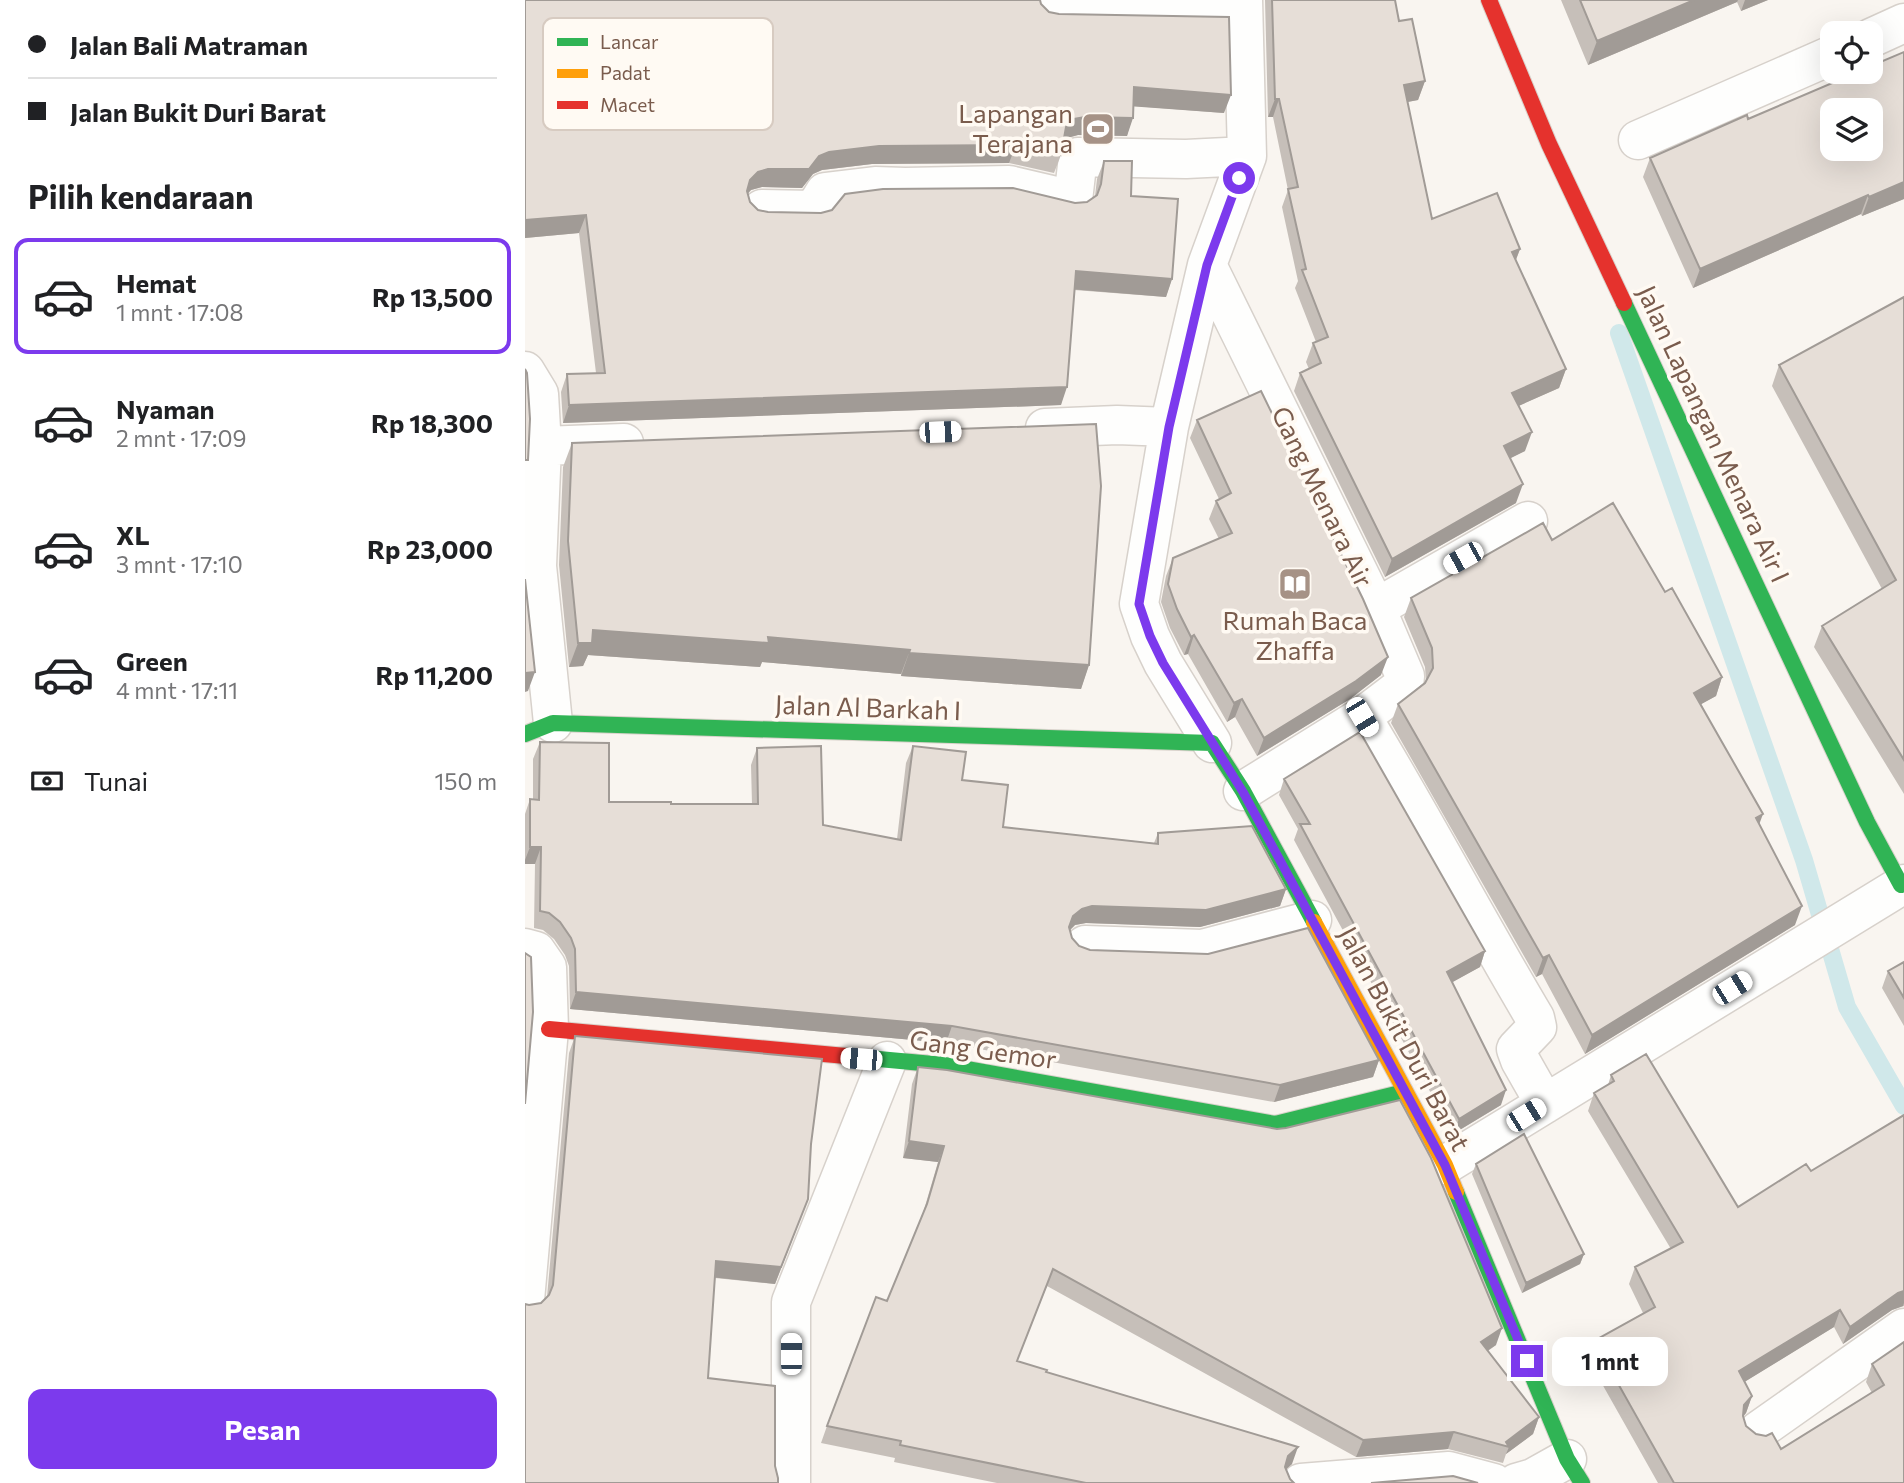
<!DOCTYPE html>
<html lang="id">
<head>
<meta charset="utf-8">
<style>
  :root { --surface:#fff; --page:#f6f6f6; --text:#202124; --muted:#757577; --line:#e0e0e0; --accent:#7c3aed }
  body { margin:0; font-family:Commissioner,sans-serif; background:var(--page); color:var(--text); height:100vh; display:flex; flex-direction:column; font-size:26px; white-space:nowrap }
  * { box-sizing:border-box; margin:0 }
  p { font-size:23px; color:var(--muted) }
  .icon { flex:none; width:38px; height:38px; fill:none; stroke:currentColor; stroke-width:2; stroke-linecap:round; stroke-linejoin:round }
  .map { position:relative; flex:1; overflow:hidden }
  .side { display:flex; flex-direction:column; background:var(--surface); width:525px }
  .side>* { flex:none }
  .guide { display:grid; align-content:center; height:154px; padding:0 28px; background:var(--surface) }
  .fabs { position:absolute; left:1295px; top:21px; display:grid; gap:14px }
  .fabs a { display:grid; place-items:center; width:63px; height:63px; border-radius:14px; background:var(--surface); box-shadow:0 7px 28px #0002; font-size:35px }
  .end { position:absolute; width:32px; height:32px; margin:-16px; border:9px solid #7c3aed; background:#fff; box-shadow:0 0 0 4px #fff }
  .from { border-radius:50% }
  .bubble { position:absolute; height:49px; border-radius:14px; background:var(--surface); box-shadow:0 7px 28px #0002; font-size:23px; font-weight:700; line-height:49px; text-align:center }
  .car { position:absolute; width:21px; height:42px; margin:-21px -10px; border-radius:9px; box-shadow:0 0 5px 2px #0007; background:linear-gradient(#fff 24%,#345 0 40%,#fff 0 76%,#345 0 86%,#fff 0) }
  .guide b { display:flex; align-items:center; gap:24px; height:66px; font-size:26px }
  .guide b+b { border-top:2px solid var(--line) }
  .guide i { width:18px; height:18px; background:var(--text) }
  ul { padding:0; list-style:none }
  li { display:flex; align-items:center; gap:21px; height:116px; margin:0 14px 10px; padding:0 14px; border:4px solid transparent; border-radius:14px }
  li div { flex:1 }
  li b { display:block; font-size:26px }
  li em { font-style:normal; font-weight:700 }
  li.selected { border-color:var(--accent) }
  li>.icon { width:63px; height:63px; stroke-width:1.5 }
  h2 { padding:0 28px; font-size:32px; line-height:84px }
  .pay { display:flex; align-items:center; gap:18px; height:77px; padding:0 28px; font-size:26px }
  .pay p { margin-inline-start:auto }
  .cta { display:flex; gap:14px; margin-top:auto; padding:14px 28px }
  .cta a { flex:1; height:80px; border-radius:14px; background:var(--accent); color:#fff; font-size:28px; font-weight:700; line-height:80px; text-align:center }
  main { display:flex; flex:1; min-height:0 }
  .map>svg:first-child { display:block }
</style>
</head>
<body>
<main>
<section class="side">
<div class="guide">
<b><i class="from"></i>Jalan Bali Matraman</b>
<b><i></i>Jalan Bukit Duri Barat</b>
</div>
<h2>Pilih kendaraan</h2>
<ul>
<li class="selected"><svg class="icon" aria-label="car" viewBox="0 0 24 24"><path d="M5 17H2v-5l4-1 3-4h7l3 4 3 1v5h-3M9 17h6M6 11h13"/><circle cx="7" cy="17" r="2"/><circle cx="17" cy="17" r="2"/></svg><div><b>Hemat</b><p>1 mnt · 17:08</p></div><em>Rp 13,500</em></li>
<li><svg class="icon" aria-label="car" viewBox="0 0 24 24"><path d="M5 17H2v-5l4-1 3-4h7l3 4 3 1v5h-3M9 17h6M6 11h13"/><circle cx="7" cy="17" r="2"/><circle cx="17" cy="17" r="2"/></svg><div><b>Nyaman</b><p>2 mnt · 17:09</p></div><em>Rp 18,300</em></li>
<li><svg class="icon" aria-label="car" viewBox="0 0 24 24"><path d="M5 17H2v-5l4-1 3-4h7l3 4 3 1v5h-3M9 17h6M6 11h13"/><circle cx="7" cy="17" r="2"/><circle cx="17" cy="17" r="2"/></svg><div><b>XL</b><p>3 mnt · 17:10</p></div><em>Rp 23,000</em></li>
<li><svg class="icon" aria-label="car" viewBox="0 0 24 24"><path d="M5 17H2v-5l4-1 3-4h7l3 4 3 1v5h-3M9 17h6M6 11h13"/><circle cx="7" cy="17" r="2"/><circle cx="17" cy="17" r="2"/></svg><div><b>Green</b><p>4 mnt · 17:11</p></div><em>Rp 11,200</em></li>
</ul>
<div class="pay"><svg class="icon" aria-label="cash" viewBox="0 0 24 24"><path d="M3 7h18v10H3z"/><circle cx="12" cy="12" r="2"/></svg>Tunai<p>150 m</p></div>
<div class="cta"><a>Pesan</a></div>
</section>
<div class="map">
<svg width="1379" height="1483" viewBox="0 0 1379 1483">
  <rect width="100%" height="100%" fill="#f9f5f0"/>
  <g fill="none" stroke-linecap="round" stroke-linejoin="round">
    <path stroke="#d0e8ea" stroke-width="18" d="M 1094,333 L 1279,860 L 1322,1007 L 1379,1106"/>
    <defs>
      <path id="street" d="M 528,11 L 718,14
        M 1346,38 L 1379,23
        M 1113,140 L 1307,55
        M 237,209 L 289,210 L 300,192 L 350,186 L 380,187 L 484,185 L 548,200 L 553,157 L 661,159 L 722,156
        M 682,265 L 851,608 L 880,676 L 879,685 L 837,717 L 718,791
        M 0,371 L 14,394 L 17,446 L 99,443
        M 520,428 L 592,425 L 644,427
        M 17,446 L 12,566 L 28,723
        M 851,608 L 1003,521
        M 837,717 C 897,816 951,919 1010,1018 L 1012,1027 L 991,1049 L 995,1060 L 1020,1104
        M 687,743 L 638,663 L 625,636 L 614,604 L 644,427 L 682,265 L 722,156 L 718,0
        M 560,945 L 677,949 L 787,920
        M 0,948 L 11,951 L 22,967 L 24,1029 L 0,1300
        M 920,1165 L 1379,884
        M 1233,1431 L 1379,1328
        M 266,1483 L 266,1302 L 362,1061
        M 776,1483 L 924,1471 L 969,1483
        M 991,1483 L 1008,1478 L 1042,1459"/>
      <path id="fast" d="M 1099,303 L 1342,822 L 1376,885
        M 0,734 L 28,723 L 687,743 L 718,791 L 789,922
        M 321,1056 L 419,1065 L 750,1124 L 879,1092
        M 931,1192 L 1042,1459 L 1057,1483"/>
      <path id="slow" d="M 789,922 L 920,1165 L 931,1192"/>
      <path id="jam" d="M 964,0 L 1024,144 L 1099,303
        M 24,1029 L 321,1056"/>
    </defs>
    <use href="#street" stroke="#d7d1cb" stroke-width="41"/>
    <use href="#fast" stroke="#d9d2cb" stroke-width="18"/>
    <use href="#slow" stroke="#d9d2cb" stroke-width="18"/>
    <use href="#jam" stroke="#d9d2cb" stroke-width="18"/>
    <use href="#street" stroke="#fefefd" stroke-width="38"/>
    <use href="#fast" stroke="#30b455" stroke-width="16"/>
    <use href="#slow" stroke="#ff9f0a" stroke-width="16"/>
    <use href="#jam" stroke="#e5322d" stroke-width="16"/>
  </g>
  <path fill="#c6bfb9" d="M 0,0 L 516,4 L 524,12 L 699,113 L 609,106 L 602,136 L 553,135 L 542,138 L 538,142 L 536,155 L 529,173 L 484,163 L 347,164 L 297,170 L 288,174 L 277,188 L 237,187 L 226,190 L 223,194 L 225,202 L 233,210 L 243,212 L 296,213 L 562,202 L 570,196 L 572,179 L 579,161 L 606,196 L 647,279 L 641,297 L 549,290 L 536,405 L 38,423 L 36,392 L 42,374 L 71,373 L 54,233 L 0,238 Z
    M 740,0 L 870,0 L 874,21 L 900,81 L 893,100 L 882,102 L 907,219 L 995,249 L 991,260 L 1041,369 L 1034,388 L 993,406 L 1000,451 L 985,458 L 991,503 L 860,577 L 769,391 L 775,373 L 784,369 L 781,362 L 788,343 L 791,342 L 770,288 L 773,281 L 757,207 L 763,190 L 748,117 L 743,117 Z
    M 1036,0 L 1243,0 L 1216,11 L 1212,2 L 1063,65 Z
    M 1379,52 L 1379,199 L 1337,216 L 1336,214 L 1168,288 L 1118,177 L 1125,158 L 1223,119 Z
    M 1379,297 L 1379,794 L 1289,647 L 1297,626 L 1357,589 L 1247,386 L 1254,365 Z
    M 672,420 L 856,675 L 825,699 L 732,756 L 710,717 L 702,722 L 663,654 L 659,655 L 645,628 L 636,602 L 641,576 L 648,558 L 694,539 L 684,519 L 691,501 L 694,499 L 665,438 Z
    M 47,443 L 564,665 L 556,689 L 376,676 L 376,674 L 237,662 L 235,667 L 63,655 L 58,666 L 44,667 L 34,565 L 38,467 Z
    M 1027,540 L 1140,592 L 1197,677 L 1191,696 L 1176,704 L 1234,824 L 1270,925 L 1060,1054 L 1017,974 L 1011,977 L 866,723 L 873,704 L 901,681 L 900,667 L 879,617 L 886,598 Z
    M 15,742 L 84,802 L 146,804 L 227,804 L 226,765 L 232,748 L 298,825 L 372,839 L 381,763 L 388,746 L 437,780 L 478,827 L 629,843 L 633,833 L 761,889 L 755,906 L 675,927 L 561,923 L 550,925 L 545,930 L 547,938 L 554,946 L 854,1060 L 848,1077 L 749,1102 L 421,1043 L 45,1009 L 44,966 L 40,955 L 29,939 L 18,930 L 9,928 L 10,864 L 0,864 L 0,814 L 5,799 L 8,799 L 8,759 Z
    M 759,779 L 960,951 L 955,967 L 927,982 L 976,1105 L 928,1134 L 769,840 L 773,829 L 754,795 Z
    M 1379,962 L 1379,1026 L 1357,988 L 1363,971 Z
    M 50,1036 L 277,1215 L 250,1284 L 190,1278 L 183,1378 L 250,1466 L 4,1305 L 16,1303 L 22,1297 L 44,1053 Z
    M 393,1067 L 971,1345 L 963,1351 L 1014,1417 L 1008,1434 L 981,1454 L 978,1463 L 923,1449 L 831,1457 L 522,1286 L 492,1361 L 767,1464 L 761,1469 L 765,1479 L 769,1483 L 472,1483 L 369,1462 L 370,1458 L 296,1443 L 302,1426 L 362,1301 L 398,1213 L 413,1162 L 378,1158 L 387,1084 Z
    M 1086,1075 L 1213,1207 L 1286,1171 L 1379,1115 L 1379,1306 L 1367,1310 L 1318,1344 L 1309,1327 L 1219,1382 L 1227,1396 L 1221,1413 L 1218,1417 L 1221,1426 L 1231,1434 L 1256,1449 L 1347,1393 L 1341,1382 L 1347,1364 L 1379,1342 L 1379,1483 L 1133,1483 L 1063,1359 L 1069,1341 L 1118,1313 L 1104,1284 L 1110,1267 L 1146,1249 L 1063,1111 L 1069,1093 L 1083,1085 Z
    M 951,1164 L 1059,1254 L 1055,1264 L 997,1293 L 947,1174 Z"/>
  <path fill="#a19b96" d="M 1169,0 L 1213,0 L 1212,2 L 1063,65 L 1072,41 Z
    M 1220,0 L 1243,0 L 1216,11 Z
    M 900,81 L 893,100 L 872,104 L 879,85 Z
    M 609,87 L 706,95 L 699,113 L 603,106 Z
    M 750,99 L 754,99 L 748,117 L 743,117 Z
    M 560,117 L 608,118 L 602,136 L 553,135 L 542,138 L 535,145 L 541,127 L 549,119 Z
    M 491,145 L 484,163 L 347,164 L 297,170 L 288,174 L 277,188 L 237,187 L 226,190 L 218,198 L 225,180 L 233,172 L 294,156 L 304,152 L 354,146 Z
    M 1379,182 L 1379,199 L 1337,216 L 1344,197 Z
    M 1343,195 L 1336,214 L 1168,288 L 1175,269 Z
    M 61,215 L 54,233 L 0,238 L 0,220 Z
    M 995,249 L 988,267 L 987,252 Z
    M 551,271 L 647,279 L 641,297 L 544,289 Z
    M 1041,369 L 1034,388 L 980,412 L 987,393 Z
    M 542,387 L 536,405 L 38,423 L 44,405 Z
    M 1007,432 L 1000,451 L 972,465 L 979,446 Z
    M 998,484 L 991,503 L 860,577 L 867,559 Z
    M 68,630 L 243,637 L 385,650 L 376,674 L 237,662 L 235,667 L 63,655 L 58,666 L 44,667 L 53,643 Z
    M 669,635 L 663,654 L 659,655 L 666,637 Z
    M 384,653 L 564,665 L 556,689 L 376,676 Z
    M 863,657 L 856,675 L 825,699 L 732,756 L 739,738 Z
    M 10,672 L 3,691 L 0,692 L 0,673 Z
    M 1197,677 L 1191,696 L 1162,712 L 1169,693 Z
    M 717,699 L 710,717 L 702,722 L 709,703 Z
    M 1238,814 L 1231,833 L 1231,818 Z
    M 5,847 L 16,847 L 10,864 L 0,864 L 0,860 Z
    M 761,889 L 755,906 L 675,927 L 561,923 L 550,925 L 542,933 L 548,916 L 557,909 L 567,906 Z
    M 1277,906 L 1270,925 L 1060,1054 L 1067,1035 Z
    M 960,951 L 955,967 L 917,988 L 922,972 Z
    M 1024,955 L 1017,974 L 1011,977 L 1018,958 Z
    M 51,992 L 427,1026 L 421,1043 L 45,1009 Z
    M 854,1060 L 848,1077 L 749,1102 L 755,1085 Z
    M 981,1090 L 976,1105 L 928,1134 L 934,1119 Z
    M 384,1141 L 419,1146 L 413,1162 L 378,1158 Z
    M 283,1199 L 250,1284 L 185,1277 L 191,1261 Z
    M 1059,1254 L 1055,1264 L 997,1293 L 1001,1283 Z
    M 1379,1291 L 1379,1303 L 1378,1306 L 1367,1310 L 1318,1344 L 1325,1327 L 1373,1293 Z
    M 1315,1310 L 1309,1327 L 1208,1389 L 1214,1371 Z
    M 977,1328 L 971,1345 L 950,1359 L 956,1342 Z
    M 1227,1396 L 1221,1413 L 1213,1422 L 1219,1405 Z
    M 1014,1417 L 1008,1434 L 981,1454 L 984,1447 L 981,1442 Z
    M 929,1432 L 923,1449 L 831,1457 L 838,1440 Z
    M 773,1447 L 767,1464 L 757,1473 L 763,1456 Z"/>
  <path fill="#e6ded7" stroke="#a19b96" stroke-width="2" fill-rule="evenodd" d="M 0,0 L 515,0 L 516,4 L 524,12 L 534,14 L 704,17 L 706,95 L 609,87 L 608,118 L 560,117 L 549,119 L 541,127 L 536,155 L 491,145 L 354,146 L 304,152 L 294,156 L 284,169 L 243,169 L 233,172 L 225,180 L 222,191 L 225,202 L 233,210 L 243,212 L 296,213 L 307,210 L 320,194 L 358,189 L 488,188 L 550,203 L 562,202 L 572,195 L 576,184 L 579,161 L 607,161 L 606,196 L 653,199 L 647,279 L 551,271 L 542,387 L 44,405 L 42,374 L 80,373 L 61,215 L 0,220 Z
    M 747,0 L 870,0 L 874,21 L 887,19 L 900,81 L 879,85 L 907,219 L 972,193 L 995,249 L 987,252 L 1041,369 L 987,393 L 1007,432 L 979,446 L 998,484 L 867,559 L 775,373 L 796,363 L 788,343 L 803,337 L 777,270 L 781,269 L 763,189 L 773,187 L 754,99 L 750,99 Z
    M 1055,0 L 1169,0 L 1072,41 Z
    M 1379,52 L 1379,182 L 1344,197 L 1343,195 L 1175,269 L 1125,158 L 1222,115 L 1223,119 L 1333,72 L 1346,72 L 1346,66 ZM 1307,110 L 1346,110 L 1346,149 L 1307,149 Z
    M 1379,297 L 1379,760 L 1297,626 L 1371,580 L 1254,365 Z
    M 0,369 L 2,373 L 5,419 L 3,460 L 0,460 Z
    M 736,391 L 838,599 L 863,657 L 831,681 L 739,738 L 717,699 L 709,703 L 669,635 L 666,637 L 652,609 L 643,584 L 648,558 L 707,533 L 691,501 L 706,493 L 672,420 Z
    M 571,424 L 576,486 L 564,665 L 384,653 L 385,650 L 243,637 L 244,643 L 68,630 L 67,643 L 53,643 L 43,541 L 47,443 Z
    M 1088,503 L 1140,592 L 1147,588 L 1197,677 L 1169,693 L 1238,814 L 1231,818 L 1277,906 L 1067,1035 L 1024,955 L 1018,958 L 873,704 L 900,683 L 908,668 L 907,648 L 886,598 L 1018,523 L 1027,540 Z
    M 0,579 L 10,672 L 0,673 Z
    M 835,732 L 960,951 L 922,972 L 981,1090 L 934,1119 L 775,824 L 785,824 L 759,779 Z
    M 15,742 L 84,743 L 84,802 L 146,802 L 146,804 L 233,804 L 232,748 L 296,746 L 298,825 L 376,840 L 388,746 L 441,752 L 437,780 L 483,785 L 478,827 L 633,844 L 633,833 L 727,826 L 761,889 L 681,910 L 567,906 L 557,909 L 548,916 L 544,927 L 547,938 L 554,946 L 565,950 L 683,954 L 783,928 L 854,1060 L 755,1085 L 427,1026 L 51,992 L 50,949 L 46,938 L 35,922 L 24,913 L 15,911 L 16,847 L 5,847 L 5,799 L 14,800 Z
    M 0,953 L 6,957 L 8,1012 L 0,1104 Z
    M 1379,962 L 1379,998 L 1363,971 Z
    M 50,1036 L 297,1059 L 286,1144 L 283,1199 L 256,1267 L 191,1261 L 183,1378 L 250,1386 L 250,1466 L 253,1478 L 253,1483 L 0,1483 L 0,1304 L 4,1305 L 16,1303 L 24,1295 L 28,1285 Z
    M 1121,1054 L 1213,1207 L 1281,1164 L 1286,1171 L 1379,1115 L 1379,1291 L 1373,1293 L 1325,1327 L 1315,1310 L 1214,1371 L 1227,1396 L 1219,1405 L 1218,1416 L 1221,1426 L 1231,1434 L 1241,1436 L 1247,1433 L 1256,1449 L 1359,1385 L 1347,1364 L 1379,1342 L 1379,1483 L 1149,1483 L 1069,1341 L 1130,1307 L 1110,1267 L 1158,1242 L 1069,1093 L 1089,1081 L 1086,1075 Z
    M 393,1067 L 422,1070 L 752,1129 L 761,1128 L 875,1100 L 906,1158 L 977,1328 L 956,1342 L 1014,1417 L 981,1442 L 984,1447 L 929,1432 L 838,1440 L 528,1269 L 492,1361 L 522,1370 L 521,1372 L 773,1447 L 763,1456 L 760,1467 L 765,1479 L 769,1483 L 561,1483 L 375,1445 L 376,1441 L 302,1426 L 351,1297 L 362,1301 L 402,1204 L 419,1146 L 384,1141 Z
    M 999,1134 L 1059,1254 L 1001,1283 L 951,1164 Z
    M 928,1476 L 953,1483 L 846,1483 Z"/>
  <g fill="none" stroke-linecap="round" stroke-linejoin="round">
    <path stroke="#7c3aed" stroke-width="9" d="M 714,178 L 682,265 L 644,427 L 614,604 L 625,636 L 638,663 L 718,792 L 920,1165 L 1002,1361"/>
  </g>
  <defs>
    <symbol id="stadium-square" viewBox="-11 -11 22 22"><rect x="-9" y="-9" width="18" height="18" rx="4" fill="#a69286" stroke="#fffaf3"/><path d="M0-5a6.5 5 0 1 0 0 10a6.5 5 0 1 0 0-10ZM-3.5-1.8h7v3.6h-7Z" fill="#fff"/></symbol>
    <symbol id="library-square" viewBox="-11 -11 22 22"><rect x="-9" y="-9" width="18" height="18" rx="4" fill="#a69286" stroke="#fffaf3"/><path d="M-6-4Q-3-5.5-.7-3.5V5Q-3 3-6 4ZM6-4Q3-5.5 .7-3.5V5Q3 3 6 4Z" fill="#fff"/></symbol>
  </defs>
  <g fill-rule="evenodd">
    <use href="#stadium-square" x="554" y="110" width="38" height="38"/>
    <use href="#library-square" x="751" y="565" width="38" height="38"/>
  </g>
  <g text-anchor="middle" stroke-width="7" stroke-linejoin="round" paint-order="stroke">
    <g font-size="26" fill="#7a5c4d" stroke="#fffaf3" text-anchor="end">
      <text x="548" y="123">Lapangan<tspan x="548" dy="30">Terajana</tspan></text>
      <text x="770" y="630" text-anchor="middle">Rumah Baca<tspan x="770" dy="30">Zhaffa</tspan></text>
    </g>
    <g font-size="26" fill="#7a5c4d" stroke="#fffaf3">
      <text transform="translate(1188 434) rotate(65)" y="9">Jalan Lapangan Menara Air I</text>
      <text transform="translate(797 497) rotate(64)" y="9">Gang Menara Air</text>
      <text transform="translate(343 708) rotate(2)" y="9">Jalan Al Barkah I</text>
      <text transform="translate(879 1039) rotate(62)" y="9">Jalan Bukit Duri Barat</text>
      <text transform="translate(458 1050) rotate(8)" y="9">Gang Gemor</text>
    </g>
  </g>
  <rect x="18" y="18" width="230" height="112" rx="10" fill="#fffaf3" stroke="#d7cbc1" stroke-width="2"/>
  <rect x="32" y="38" width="31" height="8" fill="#30b455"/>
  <rect x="32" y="69" width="31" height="9" fill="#ff9f0a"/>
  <rect x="32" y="101" width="31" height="8" fill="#e5322d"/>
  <g font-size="19" fill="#7a5c4d">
    <text x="75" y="49">Lancar</text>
    <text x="75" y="80">Padat</text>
    <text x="75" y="112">Macet</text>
  </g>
</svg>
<div class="fabs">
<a><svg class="icon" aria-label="locate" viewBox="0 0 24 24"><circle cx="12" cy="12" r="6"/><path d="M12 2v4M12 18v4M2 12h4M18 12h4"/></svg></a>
<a><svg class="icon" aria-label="layers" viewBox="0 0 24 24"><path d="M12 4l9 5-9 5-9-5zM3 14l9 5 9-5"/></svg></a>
</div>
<i class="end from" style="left:714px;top:178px"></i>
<i class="end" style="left:1002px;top:1361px"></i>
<div class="bubble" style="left:1027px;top:1337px;width:116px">1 mnt</div>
<i class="car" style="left:415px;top:432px;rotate:88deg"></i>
<i class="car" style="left:938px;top:558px;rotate:241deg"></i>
<i class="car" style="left:837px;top:717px;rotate:149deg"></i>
<i class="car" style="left:1207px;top:988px;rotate:58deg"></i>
<i class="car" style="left:336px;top:1059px;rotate:275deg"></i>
<i class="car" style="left:1001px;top:1115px;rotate:58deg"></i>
<i class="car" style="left:266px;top:1354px;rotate:0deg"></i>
</div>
</main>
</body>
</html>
